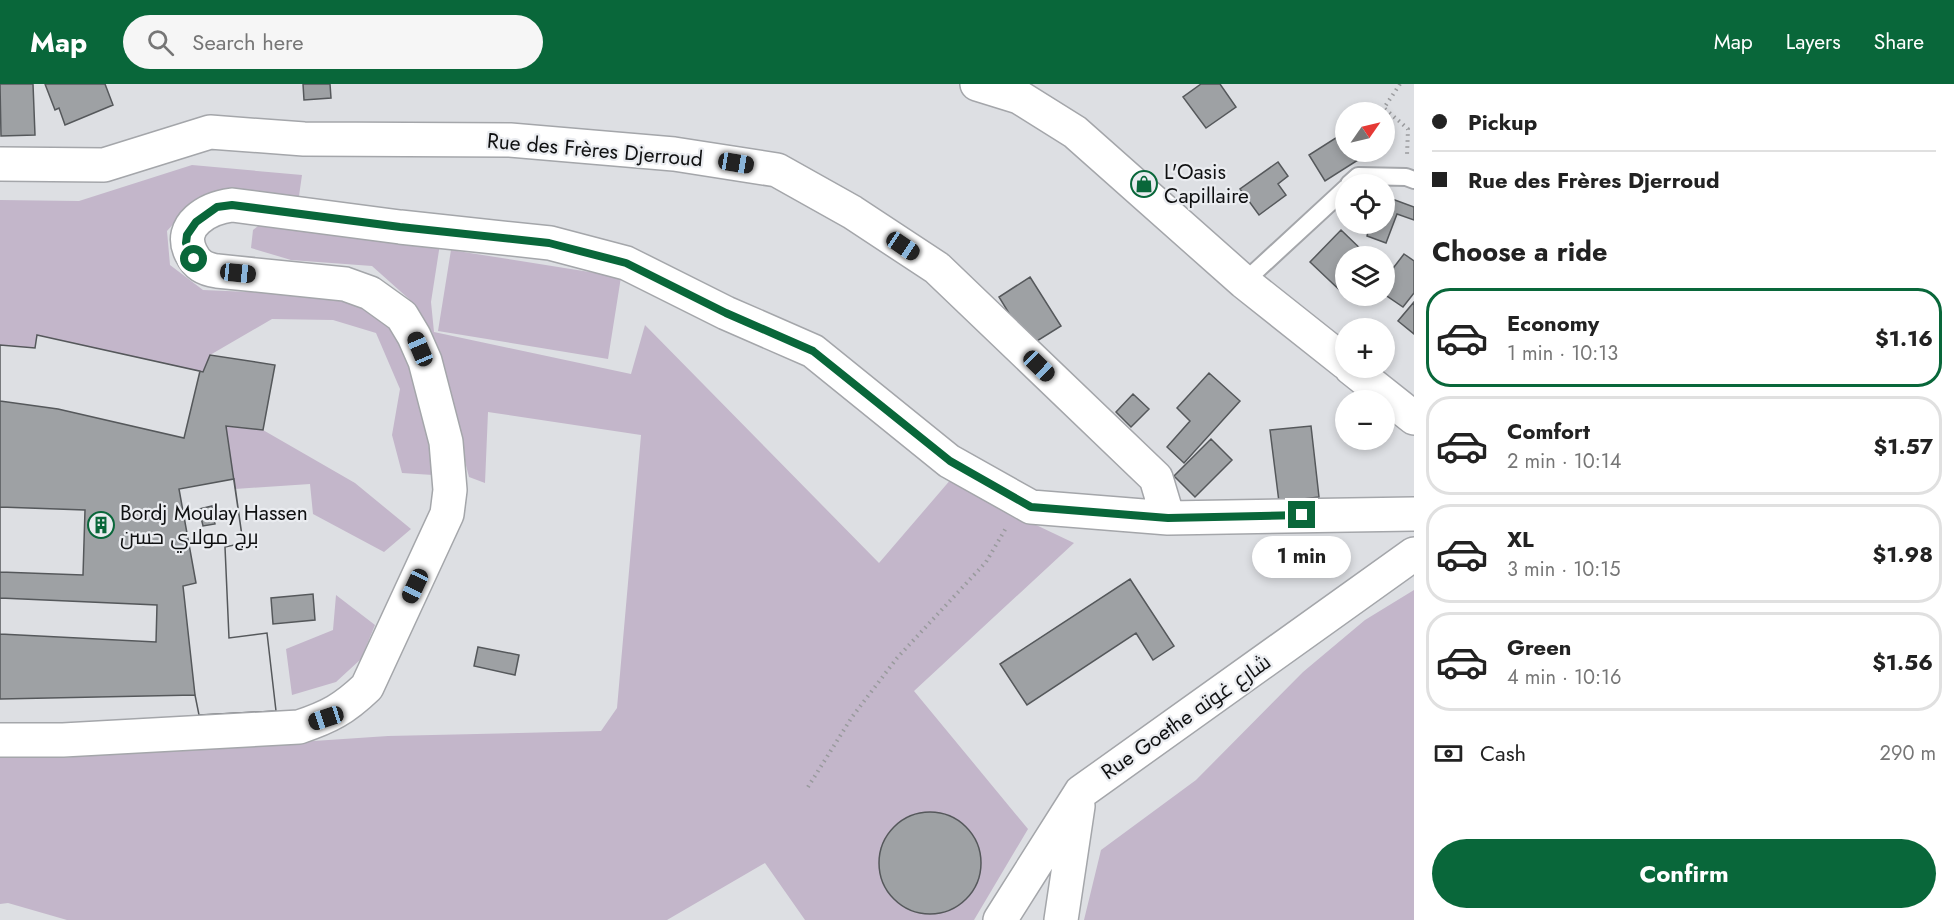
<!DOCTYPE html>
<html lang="en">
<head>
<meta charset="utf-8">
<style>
  :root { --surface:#fff; --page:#f6f6f6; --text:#222; --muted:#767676; --line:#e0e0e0; --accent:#09673a }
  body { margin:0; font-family:Jost,Cairo,sans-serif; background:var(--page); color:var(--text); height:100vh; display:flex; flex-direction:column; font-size:22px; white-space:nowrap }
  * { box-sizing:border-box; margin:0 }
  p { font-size:20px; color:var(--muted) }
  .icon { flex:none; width:33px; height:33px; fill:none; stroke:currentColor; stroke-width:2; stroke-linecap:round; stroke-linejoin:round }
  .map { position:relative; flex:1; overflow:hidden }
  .sheet { display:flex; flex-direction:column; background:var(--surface); width:540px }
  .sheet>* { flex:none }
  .banner { display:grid; align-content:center; height:132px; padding:0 18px; background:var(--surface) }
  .needle { width:39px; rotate:56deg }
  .buttons { position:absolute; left:1335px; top:18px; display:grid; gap:12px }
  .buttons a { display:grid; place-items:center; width:60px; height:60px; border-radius:50%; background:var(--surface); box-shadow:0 3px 9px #0003; font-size:30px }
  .end { position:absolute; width:27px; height:27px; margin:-14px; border:8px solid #09673a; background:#fff; box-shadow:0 0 0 3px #fff }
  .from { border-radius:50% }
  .bubble { position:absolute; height:42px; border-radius:21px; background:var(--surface); box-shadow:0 3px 9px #0003; font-size:20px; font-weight:700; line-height:42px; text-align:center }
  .car { position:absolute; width:18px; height:36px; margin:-18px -9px; border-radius:8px; box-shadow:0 0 4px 2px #0007; background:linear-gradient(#222 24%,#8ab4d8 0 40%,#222 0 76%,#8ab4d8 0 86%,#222 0) }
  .banner b { display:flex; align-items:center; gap:21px; height:57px; font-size:22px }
  .banner b+b { border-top:2px solid var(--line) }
  .banner i { width:15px; height:15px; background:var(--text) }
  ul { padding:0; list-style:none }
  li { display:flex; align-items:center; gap:18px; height:99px; margin:0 12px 9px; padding:0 6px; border:3px solid var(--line); border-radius:24px }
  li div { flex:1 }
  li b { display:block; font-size:22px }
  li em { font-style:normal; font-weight:700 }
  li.active { border-color:var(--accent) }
  li>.icon { width:54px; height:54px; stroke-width:1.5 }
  h2 { padding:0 18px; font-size:27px; line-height:72px }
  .pay { display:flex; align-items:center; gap:15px; height:66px; padding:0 18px; font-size:22px }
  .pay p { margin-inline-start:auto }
  .primary-button { display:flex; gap:12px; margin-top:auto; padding:12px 18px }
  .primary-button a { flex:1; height:69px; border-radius:36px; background:var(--accent); color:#fff; font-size:24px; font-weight:700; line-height:69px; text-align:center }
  header { display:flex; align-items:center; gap:36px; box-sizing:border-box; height:84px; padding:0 30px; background:var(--accent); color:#fff }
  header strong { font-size:28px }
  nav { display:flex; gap:33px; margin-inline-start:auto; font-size:21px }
  .search { width:420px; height:54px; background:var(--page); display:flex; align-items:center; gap:15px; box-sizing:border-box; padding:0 21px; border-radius:33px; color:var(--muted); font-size:22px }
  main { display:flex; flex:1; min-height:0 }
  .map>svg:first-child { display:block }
</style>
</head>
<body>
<header>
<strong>Map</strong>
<div class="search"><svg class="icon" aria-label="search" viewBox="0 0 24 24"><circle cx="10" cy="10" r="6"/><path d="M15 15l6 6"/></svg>Search here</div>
<nav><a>Map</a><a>Layers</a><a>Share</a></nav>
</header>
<main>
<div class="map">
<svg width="1414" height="836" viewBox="0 0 1414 836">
  <rect width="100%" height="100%" fill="#dddfe3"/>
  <path fill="#c3b6ca" d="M 192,81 L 302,91 L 298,119 L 228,107 L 194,117 L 167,147 L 170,181 L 203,206 L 319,211 L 367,220 L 400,246 L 417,282 L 433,391 L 402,389 L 392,351 L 400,305 L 376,249 L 333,236 L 272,235 L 210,271 L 203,288 L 37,251 L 35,264 L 0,261 L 0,116 L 79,117 Z
    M 268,134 L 440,160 L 431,218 L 434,248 L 631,290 L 645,241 L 879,479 L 952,394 L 1000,424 L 1074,459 L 914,607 L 1028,745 L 974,836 L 805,836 L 765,779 L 667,836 L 67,836 L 8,819 L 0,820 L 0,674 L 59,674 L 388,652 L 601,647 L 617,624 L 641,351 L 488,328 L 485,399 L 469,393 L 436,265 L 409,215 L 372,182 L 291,176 L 251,164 L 253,146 Z
    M 451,166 L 621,193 L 608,275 L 438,247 Z
    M 226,342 L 263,346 L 355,399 L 411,445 L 384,468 L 313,430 L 310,400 L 235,405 Z
    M 1414,506 L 1414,836 L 1084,836 L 1101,766 L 1196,696 L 1303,588 L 1365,536 Z
    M 336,511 L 375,541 L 361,575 L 336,598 L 292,611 L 286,565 L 333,546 Z"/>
  <path fill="#9ea1a4" stroke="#55585b" stroke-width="1.5" fill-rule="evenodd" d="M 0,0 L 33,0 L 35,51 L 1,52 Z
    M 45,0 L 105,0 L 113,21 L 65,41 L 59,24 L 55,26 Z
    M 303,0 L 330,0 L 331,14 L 304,16 Z
    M 1201,0 L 1220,0 L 1236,23 L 1206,44 L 1183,13 Z
    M 1342,50 L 1346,55 L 1346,68 L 1353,68 L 1358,76 L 1325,97 L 1309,71 Z
    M 1278,78 L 1288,92 L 1278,100 L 1286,111 L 1259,131 L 1240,105 Z
    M 1384,112 L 1414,123 L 1414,136 L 1397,130 L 1386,159 L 1367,152 L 1370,140 L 1384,140 Z
    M 1341,146 L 1368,172 L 1346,172 L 1346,212 L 1351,212 L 1348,214 L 1310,178 Z
    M 1404,170 L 1414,177 L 1414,209 L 1403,223 L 1384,210 L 1384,196 Z
    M 1030,193 L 1061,242 L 1029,262 L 999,213 Z
    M 1414,218 L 1414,250 L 1398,237 Z
    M 37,251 L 203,288 L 210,271 L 275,281 L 263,346 L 226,342 L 243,459 L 225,463 L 229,554 L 267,549 L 276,627 L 199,631 L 195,611 L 0,615 L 0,261 L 35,264 ZM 212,422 L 215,440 L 203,442 L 199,425 Z
    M 37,251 L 200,287 L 184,354 L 58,325 L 0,317 L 0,261 L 35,264 Z
    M 1209,289 L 1240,317 L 1184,379 L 1167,363 L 1190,337 L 1177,324 Z
    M 1133,310 L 1149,325 L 1131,343 L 1116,328 Z
    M 1311,342 L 1319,413 L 1279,418 L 1270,346 Z
    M 1211,355 L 1232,376 L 1195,413 L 1174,392 Z
    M 234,395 L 243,459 L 225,463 L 229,554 L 267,549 L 276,627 L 199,631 L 195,611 L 183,502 L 196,499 L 179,405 Z
    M 0,423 L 85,426 L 83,491 L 0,488 Z
    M 1130,495 L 1174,562 L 1153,576 L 1136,549 L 1027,621 L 1000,580 Z
    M 313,510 L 315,536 L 273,540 L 271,514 Z
    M 0,514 L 157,521 L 156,558 L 0,550 Z
    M 478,563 L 519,571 L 515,591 L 474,582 Z
    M879 779a51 51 0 1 1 102 0a51 51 0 1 1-102 0Z"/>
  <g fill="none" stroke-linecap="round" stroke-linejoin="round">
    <defs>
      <path id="lane" d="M 1349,100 L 1358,92 L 1406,93 L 1414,96
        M 1244,198 L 1346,104"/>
      <path id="street" d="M 0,80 L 104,81 L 210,48 L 304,55 L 510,56 L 674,70 L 777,86 L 852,128 L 937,184 L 1156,394 L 1168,434 L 1414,430
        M 0,656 L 63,656 L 299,643 C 329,633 344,625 367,603 L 447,430 L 450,406 L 446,358 L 425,277 L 414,252 L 402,232 L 370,209 L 345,200 L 217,187 C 204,185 197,181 191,169 C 177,141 208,124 232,121 L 400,143 L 550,159 L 626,179 L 726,229 L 813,267 L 949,377 L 1031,423 L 1168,434
        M 1000,836 L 1081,708 L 1414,470
        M 1061,836 L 1078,722"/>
      <path id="secondary" d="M 977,0 L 1019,13 L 1075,48 L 1244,198 L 1346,279
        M 1351,284 L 1414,334"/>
    </defs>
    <use href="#lane" stroke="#a4a6aa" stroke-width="20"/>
    <use href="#street" stroke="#a4a6aa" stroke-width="36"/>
    <use href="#secondary" stroke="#a4a6aa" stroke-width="36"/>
    <path stroke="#999a9d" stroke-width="4" stroke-dasharray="1.5 4.5" stroke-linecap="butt" d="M 1400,0 L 1384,24 L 1408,45 L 1407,71
      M 808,703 L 852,633 L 897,574 L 986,478 L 1006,444"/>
    <use href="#lane" stroke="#fff" stroke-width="16"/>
    <use href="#street" stroke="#fff" stroke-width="33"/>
    <use href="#secondary" stroke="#fff" stroke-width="33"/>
  </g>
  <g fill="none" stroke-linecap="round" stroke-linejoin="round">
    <path stroke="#09673a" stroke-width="8" d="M 194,175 L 186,159 L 187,151 L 196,138 L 217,123 L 232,121 L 400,143 L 549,159 L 626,179 L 726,229 L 813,267 L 950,377 L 1031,423 L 1168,434 L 1302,431"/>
  </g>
  <defs>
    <symbol id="shop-ring" viewBox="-11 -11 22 22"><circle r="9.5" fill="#eaecf0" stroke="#09673a" stroke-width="1.5"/><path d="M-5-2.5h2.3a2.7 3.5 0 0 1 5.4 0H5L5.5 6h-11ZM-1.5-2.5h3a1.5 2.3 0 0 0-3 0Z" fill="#09673a"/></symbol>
    <symbol id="building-ring" viewBox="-11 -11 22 22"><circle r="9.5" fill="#eaecf0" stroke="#09673a" stroke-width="1.5"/><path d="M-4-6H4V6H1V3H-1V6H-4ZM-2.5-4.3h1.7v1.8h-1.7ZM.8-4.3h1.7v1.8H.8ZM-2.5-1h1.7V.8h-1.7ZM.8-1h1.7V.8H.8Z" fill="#09673a"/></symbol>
  </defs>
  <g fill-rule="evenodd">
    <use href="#shop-ring" x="1129" y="85" width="30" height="30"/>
    <use href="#building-ring" x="86" y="426" width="30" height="30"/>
  </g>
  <g text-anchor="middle" stroke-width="4.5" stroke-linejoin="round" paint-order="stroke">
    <g font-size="21" fill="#0f1011" stroke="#eaecf0">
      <text transform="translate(595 66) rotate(5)" y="7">Rue des Frères Djerroud</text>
      <text transform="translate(1186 633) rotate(-35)" y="7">Rue Goethe شارع غوته</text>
    </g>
    <g font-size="21" fill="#0f1011" stroke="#eaecf0" text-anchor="start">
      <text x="1164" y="95">L'Oasis<tspan x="1164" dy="24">Capillaire</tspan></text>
      <text x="120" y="436">Bordj Moulay Hassen<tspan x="120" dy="24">برج مولاي حسن</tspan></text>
    </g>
  </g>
</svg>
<div class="buttons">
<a><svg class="needle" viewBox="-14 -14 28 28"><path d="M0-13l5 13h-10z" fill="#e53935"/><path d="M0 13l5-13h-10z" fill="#767676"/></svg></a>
<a><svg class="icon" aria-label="locate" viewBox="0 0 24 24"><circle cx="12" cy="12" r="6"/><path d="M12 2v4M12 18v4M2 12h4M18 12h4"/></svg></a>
<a><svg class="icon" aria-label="layers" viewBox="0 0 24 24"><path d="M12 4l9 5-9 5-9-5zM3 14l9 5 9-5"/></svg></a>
<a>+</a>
<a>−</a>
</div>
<i class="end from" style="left:194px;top:175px"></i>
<i class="end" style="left:1302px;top:431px"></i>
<div class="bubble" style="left:1252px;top:452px;width:99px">1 min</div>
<i class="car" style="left:736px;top:79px;rotate:99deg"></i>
<i class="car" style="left:903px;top:162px;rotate:124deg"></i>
<i class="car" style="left:238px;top:189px;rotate:96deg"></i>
<i class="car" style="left:420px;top:265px;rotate:337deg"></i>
<i class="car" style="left:1039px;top:282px;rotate:134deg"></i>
<i class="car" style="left:415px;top:502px;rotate:205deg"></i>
<i class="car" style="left:326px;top:634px;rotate:252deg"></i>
</div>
<section class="sheet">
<div class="banner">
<b><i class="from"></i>Pickup</b>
<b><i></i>Rue des Frères Djerroud</b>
</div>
<h2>Choose a ride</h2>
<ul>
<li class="active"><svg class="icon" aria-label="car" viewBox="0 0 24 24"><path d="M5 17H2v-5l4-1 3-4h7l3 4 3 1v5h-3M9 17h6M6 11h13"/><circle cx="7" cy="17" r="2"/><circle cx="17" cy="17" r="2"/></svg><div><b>Economy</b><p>1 min · 10:13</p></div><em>$1.16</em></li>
<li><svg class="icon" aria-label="car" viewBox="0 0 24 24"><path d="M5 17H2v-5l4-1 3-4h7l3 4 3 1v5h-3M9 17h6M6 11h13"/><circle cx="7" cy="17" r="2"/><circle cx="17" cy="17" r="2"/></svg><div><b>Comfort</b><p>2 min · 10:14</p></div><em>$1.57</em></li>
<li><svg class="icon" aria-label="car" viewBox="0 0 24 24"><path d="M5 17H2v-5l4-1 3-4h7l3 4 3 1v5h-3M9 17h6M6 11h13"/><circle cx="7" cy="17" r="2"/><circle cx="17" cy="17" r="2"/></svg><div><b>XL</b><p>3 min · 10:15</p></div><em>$1.98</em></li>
<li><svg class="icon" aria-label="car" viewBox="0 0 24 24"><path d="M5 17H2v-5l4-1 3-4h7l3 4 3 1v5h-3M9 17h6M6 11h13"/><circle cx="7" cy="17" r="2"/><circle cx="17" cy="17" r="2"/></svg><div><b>Green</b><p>4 min · 10:16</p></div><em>$1.56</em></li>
</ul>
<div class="pay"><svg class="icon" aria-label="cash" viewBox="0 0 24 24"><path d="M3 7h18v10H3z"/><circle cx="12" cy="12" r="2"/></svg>Cash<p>290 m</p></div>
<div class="primary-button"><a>Confirm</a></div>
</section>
</main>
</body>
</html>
